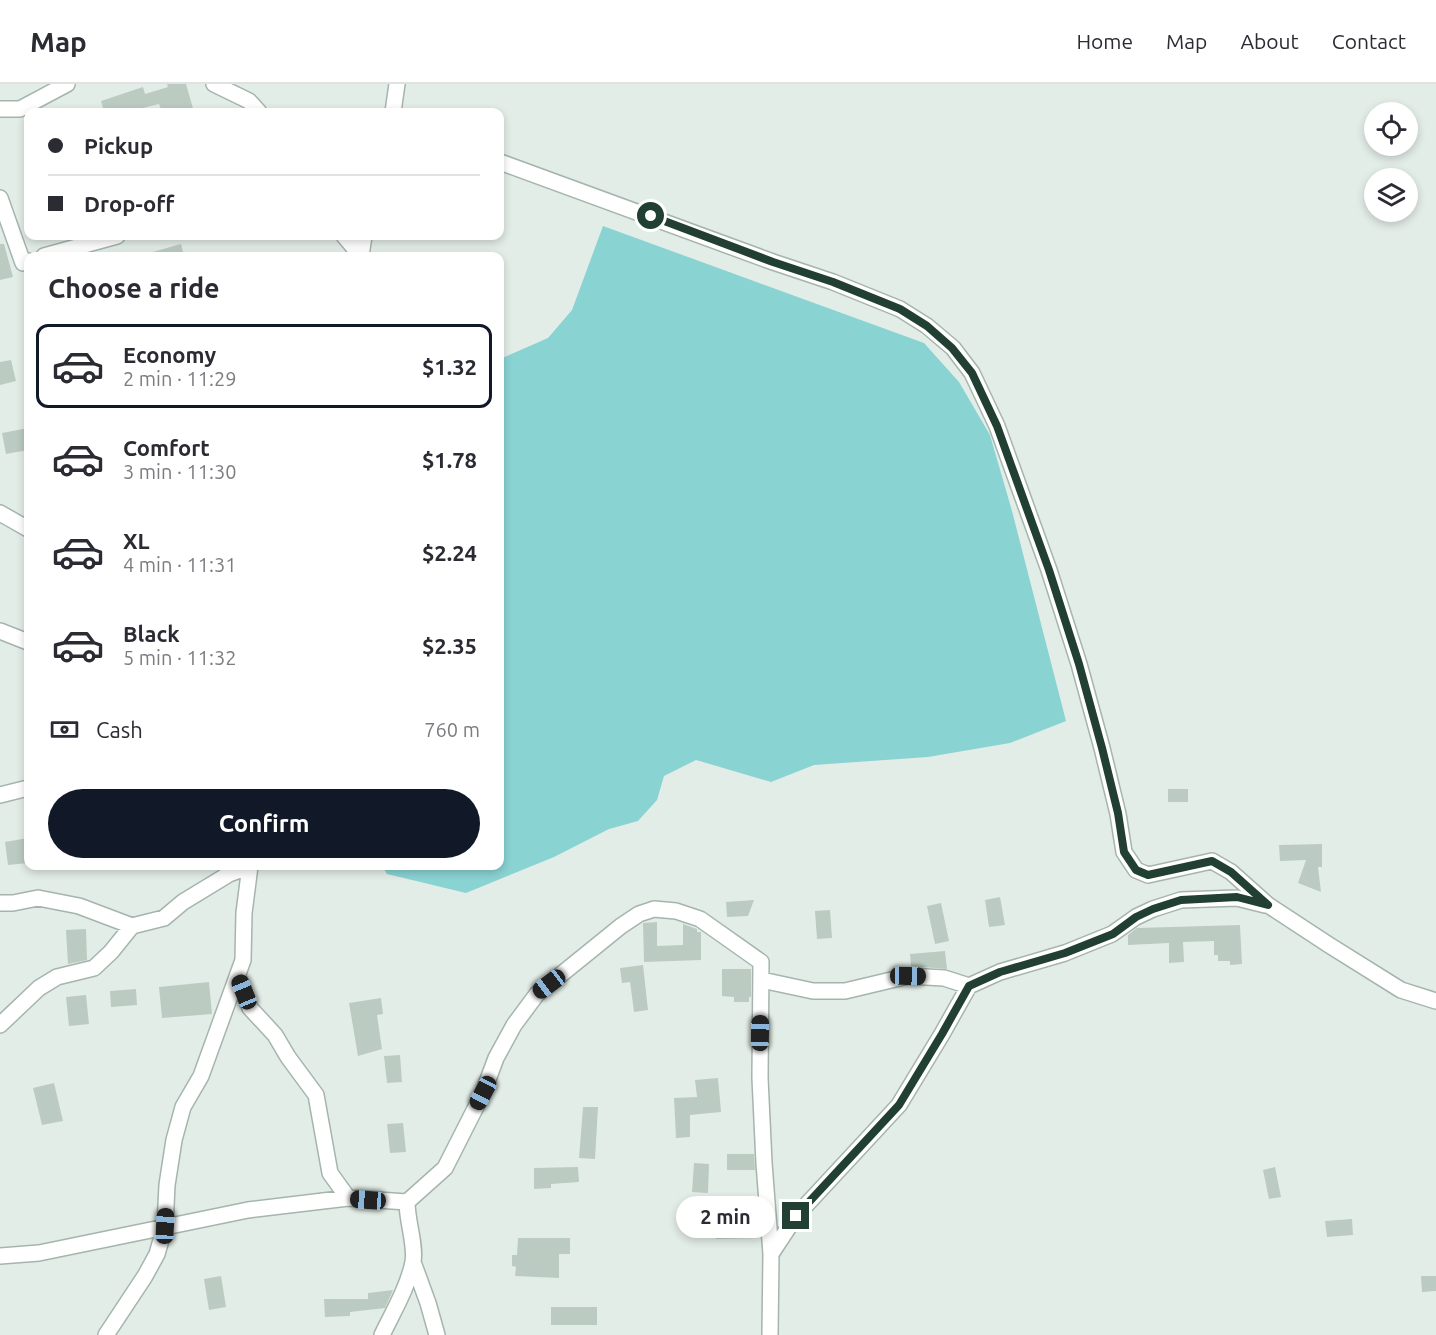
<!DOCTYPE html>
<html lang="en">
<head>
<meta charset="utf-8">
<style>
  :root { --surface:#fff; --page:#f2f2f3; --text:#2b2b33; --muted:#7c7c81; --line:#e1e1e2; --accent:#111827 }
  body { margin:0; font-family:Ubuntu,sans-serif; background:var(--page); color:var(--text); height:100vh; display:flex; flex-direction:column; font-size:22px; white-space:nowrap }
  * { box-sizing:border-box; margin:0 }
  p { font-size:20px; color:var(--muted) }
  .icon { flex:none; width:33px; height:33px; fill:none; stroke:currentColor; stroke-width:2; stroke-linecap:round; stroke-linejoin:round }
  .map { position:relative; flex:1; overflow:hidden }
  .details { position:absolute; left:24px; top:168px; width:480px; height:618px; display:flex; flex-direction:column; background:var(--surface); border-radius:12px; box-shadow:0 3px 9px #0003 }
  .details>* { flex:none }
  .banner { position:absolute; left:24px; top:24px; width:480px; height:132px; border-radius:12px; box-shadow:0 3px 9px #0003; display:grid; align-content:center; height:132px; padding:0 24px; background:var(--surface) }
  .buttons { position:absolute; left:1364px; top:18px; display:grid; gap:12px }
  .buttons a { display:grid; place-items:center; width:54px; height:54px; border-radius:50%; background:var(--surface); box-shadow:0 3px 9px #0003; font-size:30px }
  .end { position:absolute; width:27px; height:27px; margin:-14px; border:8px solid #223f33; background:#fff; box-shadow:0 0 0 3px #fff }
  .from { border-radius:50% }
  .bubble { position:absolute; height:42px; border-radius:21px; background:var(--surface); box-shadow:0 3px 9px #0003; font-size:20px; font-weight:700; line-height:42px; text-align:center }
  .car { position:absolute; width:18px; height:36px; margin:-18px -9px; border-radius:8px; box-shadow:0 0 4px 2px #0007; background:linear-gradient(#222 24%,#8ab4d8 0 40%,#222 0 76%,#8ab4d8 0 86%,#222 0) }
  .banner b { display:flex; align-items:center; gap:21px; height:57px; font-size:22px }
  .banner b+b { border-top:2px solid var(--line) }
  .banner i { width:15px; height:15px; background:var(--text) }
  ul { padding:0; list-style:none }
  li { display:flex; align-items:center; gap:18px; height:84px; margin:0 12px 9px; padding:0 12px; border:3px solid transparent; border-radius:12px }
  li div { flex:1 }
  li b { display:block; font-size:22px }
  li em { font-style:normal; font-weight:700 }
  li.selected { border-color:var(--accent) }
  li>.icon { width:54px; height:54px; stroke-width:1.5 }
  h2 { padding:0 24px; font-size:27px; line-height:72px }
  .pay { display:flex; align-items:center; gap:15px; height:66px; padding:0 24px; font-size:22px }
  .pay p { margin-inline-start:auto }
  .primary-button { display:flex; gap:12px; margin-top:auto; padding:12px 24px }
  .primary-button a { flex:1; height:69px; border-radius:36px; background:var(--accent); color:#fff; font-size:24px; font-weight:700; line-height:69px; text-align:center }
  header { display:flex; align-items:center; gap:36px; box-sizing:border-box; height:84px; padding:0 30px; background:var(--surface); border-bottom:2px solid var(--line) }
  header strong { font-size:28px }
  nav { display:flex; gap:33px; margin-inline-start:auto; font-size:21px }
  .map>svg:first-child { display:block }
</style>
</head>
<body>
<header>
<strong>Map</strong>
<nav><a>Home</a><a>Map</a><a>About</a><a>Contact</a></nav>
</header>
<div class="map">
<svg width="1436" height="1251" viewBox="0 0 1436 1251">
  <rect width="100%" height="100%" fill="#e3ede7"/>
  <path fill="#8ad3d3" d="M 603,142 L 924,259 L 959,298 L 990,351 L 1012,427 L 1066,637 L 1010,659 L 928,673 L 814,681 L 771,698 L 696,676 L 664,692 L 657,716 L 638,737 L 609,745 L 554,773 L 466,809 L 387,790 L 382,782 L 500,782 L 500,275 L 548,254 L 572,226 Z"/>
  <path fill="#bbcbc2" d="M 167,0 L 186,0 L 194,28 L 162,28 L 159,20 L 127,28 L 104,28 L 101,17 L 143,3 L 145,10 L 168,3 Z
    M 0,160 L 4,160 L 13,193 L 0,196 Z
    M 181,160 L 184,172 L 149,172 L 149,169 Z
    M 11,276 L 16,297 L 0,301 L 0,278 Z
    M 28,344 L 28,366 L 6,370 L 2,349 Z
    M 1168,705 L 1188,705 L 1188,718 L 1168,718 Z
    M 28,754 L 28,779 L 8,781 L 5,758 Z
    M 1322,760 L 1322,783 L 1318,783 L 1321,808 L 1298,799 L 1306,776 L 1280,777 L 1279,761 Z
    M 1000,813 L 1005,841 L 989,843 L 985,816 Z
    M 754,816 L 748,832 L 727,833 L 726,818 Z
    M 941,819 L 949,857 L 935,860 L 927,822 Z
    M 830,826 L 832,854 L 817,855 L 815,827 Z
    M 657,838 L 657,862 L 683,861 L 683,840 L 697,845 L 697,848 L 701,848 L 701,876 L 644,878 L 643,839 Z
    M 1240,841 L 1242,880 L 1230,881 L 1230,877 L 1218,877 L 1218,871 L 1214,871 L 1214,857 L 1183,858 L 1184,878 L 1169,879 L 1169,859 L 1128,861 L 1128,851 L 1137,844 Z
    M 86,845 L 87,876 L 68,880 L 66,846 Z
    M 945,867 L 947,885 L 911,882 L 910,870 Z
    M 643,881 L 648,926 L 634,928 L 630,898 L 622,899 L 620,884 Z
    M 722,885 L 751,885 L 751,913 L 749,913 L 749,918 L 734,918 L 734,913 L 722,912 Z
    M 209,898 L 212,930 L 162,934 L 159,903 Z
    M 136,905 L 137,921 L 111,923 L 110,907 Z
    M 86,911 L 89,940 L 69,942 L 66,913 Z
    M 381,914 L 383,930 L 377,931 L 382,965 L 358,972 L 349,919 Z
    M 400,971 L 402,998 L 387,999 L 384,972 Z
    M 718,994 L 721,1028 L 690,1031 L 690,1053 L 676,1054 L 674,1014 L 697,1013 L 695,996 Z
    M 54,999 L 63,1037 L 42,1041 L 33,1004 Z
    M 583,1023 L 598,1023 L 595,1075 L 579,1074 Z
    M 403,1039 L 406,1068 L 390,1069 L 387,1040 Z
    M 727,1070 L 754,1070 L 755,1086 L 727,1086 Z
    M 694,1079 L 709,1080 L 708,1109 L 692,1108 Z
    M 578,1083 L 579,1098 L 551,1100 L 551,1104 L 534,1105 L 534,1084 Z
    M 1275,1083 L 1281,1113 L 1269,1115 L 1263,1086 Z
    M 1352,1135 L 1353,1151 L 1327,1153 L 1325,1137 Z
    M 716,1137 L 758,1137 L 758,1154 L 716,1155 Z
    M 518,1154 L 570,1154 L 570,1170 L 559,1170 L 559,1194 L 515,1192 L 516,1183 L 512,1182 L 512,1171 L 517,1171 Z
    M 221,1192 L 226,1223 L 209,1226 L 204,1195 Z
    M 1421,1192 L 1436,1192 L 1436,1207 L 1422,1208 Z
    M 393,1206 L 385,1224 L 350,1228 L 350,1232 L 325,1233 L 324,1215 L 368,1215 L 368,1209 Z
    M 551,1223 L 597,1223 L 597,1241 L 551,1241 Z"/>
  <g fill="none" stroke-linecap="round" stroke-linejoin="round">
    <defs>
      <path id="minor" d="M 214,0 L 249,17 L 259,28
        M 0,25 L 20,25 L 67,0
        M 393,28 L 397,0
        M 500,78 L 773,178 L 833,198 L 900,225 L 927,242 L 953,264 L 972,289 L 997,342 L 1049,486 L 1079,580 L 1102,664 L 1118,730 L 1124,768 L 1136,786 L 1148,791 L 1212,777 L 1231,788 L 1268,821 L 1329,861 L 1401,906 L 1436,917
        M 0,114 L 23,179 L 28,177
        M 344,152 L 361,172
        M 44,172 L 117,152
        M 361,172 L 364,152
        M 0,429 L 28,445
        M 0,547 L 28,558
        M 0,711 L 28,704
        M 0,819 L 13,819 L 38,814 L 79,822 L 132,842
        M 238,893 L 250,924 L 275,951 L 288,973 L 316,1011 L 330,1089 L 348,1114
        M 762,896 L 813,907 L 845,907 L 908,892 L 944,894 L 969,902
        M 0,941 L 39,904 L 57,893 L 94,884 L 111,868 L 132,842 L 164,834 L 183,818 L 229,790 L 251,782
        M 0,1172 L 39,1169 L 248,1126 L 348,1114 L 407,1118
        M 413,1178 L 428,1219 L 437,1251
        M 106,1251 L 145,1192 L 157,1170 L 165,1142 L 167,1101 L 174,1056 L 183,1023 L 201,992 L 243,876 L 244,829 L 250,782
        M 382,1251 C 393,1228 408,1203 413,1178 C 416,1161 407,1138 407,1118 L 445,1084 L 483,1009 L 496,974 L 514,941 L 537,910 L 621,842 L 639,830 L 654,825 L 676,827 L 700,835 L 761,878 L 760,994 L 764,1079 L 771,1170
        M 770,1251 L 771,1170 L 796,1132 L 899,1021 L 942,950 L 969,902 L 1000,888 L 1065,869 L 1112,850 L 1136,833 L 1153,825 L 1181,816 L 1237,814 L 1265,821"/>
    </defs>
    <use href="#minor" stroke="#a5b5ad" stroke-width="18"/>
    <use href="#minor" stroke="#fff" stroke-width="15"/>
  </g>
  <g fill="none" stroke-linecap="round" stroke-linejoin="round">
    <path stroke="#223f33" stroke-width="8" d="M 651,132 L 773,178 L 833,198 L 900,225 L 927,242 L 952,264 L 972,289 L 997,342 L 1049,486 L 1079,580 L 1102,664 L 1118,729 L 1124,768 L 1136,786 L 1148,791 L 1212,777 L 1231,788 L 1268,821 L 1237,813 L 1181,816 L 1153,825 L 1136,833 L 1113,850 L 1065,869 L 1000,888 L 969,902 L 942,950 L 899,1021 L 796,1132"/>
  </g>
</svg>
<div class="buttons">
<a><svg class="icon" aria-label="locate" viewBox="0 0 24 24"><circle cx="12" cy="12" r="6"/><path d="M12 2v4M12 18v4M2 12h4M18 12h4"/></svg></a>
<a><svg class="icon" aria-label="layers" viewBox="0 0 24 24"><path d="M12 4l9 5-9 5-9-5zM3 14l9 5 9-5"/></svg></a>
</div>
<i class="end from" style="left:651px;top:132px"></i>
<i class="end" style="left:796px;top:1132px"></i>
<div class="bubble" style="left:676px;top:1112px;width:99px">2 min</div>
<i class="car" style="left:908px;top:892px;rotate:91deg"></i>
<i class="car" style="left:549px;top:900px;rotate:233deg"></i>
<i class="car" style="left:244px;top:908px;rotate:338deg"></i>
<i class="car" style="left:760px;top:949px;rotate:1deg"></i>
<i class="car" style="left:483px;top:1009px;rotate:208deg"></i>
<i class="car" style="left:368px;top:1116px;rotate:274deg"></i>
<i class="car" style="left:165px;top:1142px;rotate:3deg"></i>
<div class="banner">
<b><i class="from"></i>Pickup</b>
<b><i></i>Drop-off</b>
</div>
<section class="details">
<h2>Choose a ride</h2>
<ul>
<li class="selected"><svg class="icon" aria-label="car" viewBox="0 0 24 24"><path d="M5 17H2v-5l4-1 3-4h7l3 4 3 1v5h-3M9 17h6M6 11h13"/><circle cx="7" cy="17" r="2"/><circle cx="17" cy="17" r="2"/></svg><div><b>Economy</b><p>2 min · 11:29</p></div><em>$1.32</em></li>
<li><svg class="icon" aria-label="car" viewBox="0 0 24 24"><path d="M5 17H2v-5l4-1 3-4h7l3 4 3 1v5h-3M9 17h6M6 11h13"/><circle cx="7" cy="17" r="2"/><circle cx="17" cy="17" r="2"/></svg><div><b>Comfort</b><p>3 min · 11:30</p></div><em>$1.78</em></li>
<li><svg class="icon" aria-label="car" viewBox="0 0 24 24"><path d="M5 17H2v-5l4-1 3-4h7l3 4 3 1v5h-3M9 17h6M6 11h13"/><circle cx="7" cy="17" r="2"/><circle cx="17" cy="17" r="2"/></svg><div><b>XL</b><p>4 min · 11:31</p></div><em>$2.24</em></li>
<li><svg class="icon" aria-label="car" viewBox="0 0 24 24"><path d="M5 17H2v-5l4-1 3-4h7l3 4 3 1v5h-3M9 17h6M6 11h13"/><circle cx="7" cy="17" r="2"/><circle cx="17" cy="17" r="2"/></svg><div><b>Black</b><p>5 min · 11:32</p></div><em>$2.35</em></li>
</ul>
<div class="pay"><svg class="icon" aria-label="cash" viewBox="0 0 24 24"><path d="M3 7h18v10H3z"/><circle cx="12" cy="12" r="2"/></svg>Cash<p>760 m</p></div>
<div class="primary-button"><a>Confirm</a></div>
</section>
</div>
</body>
</html>
